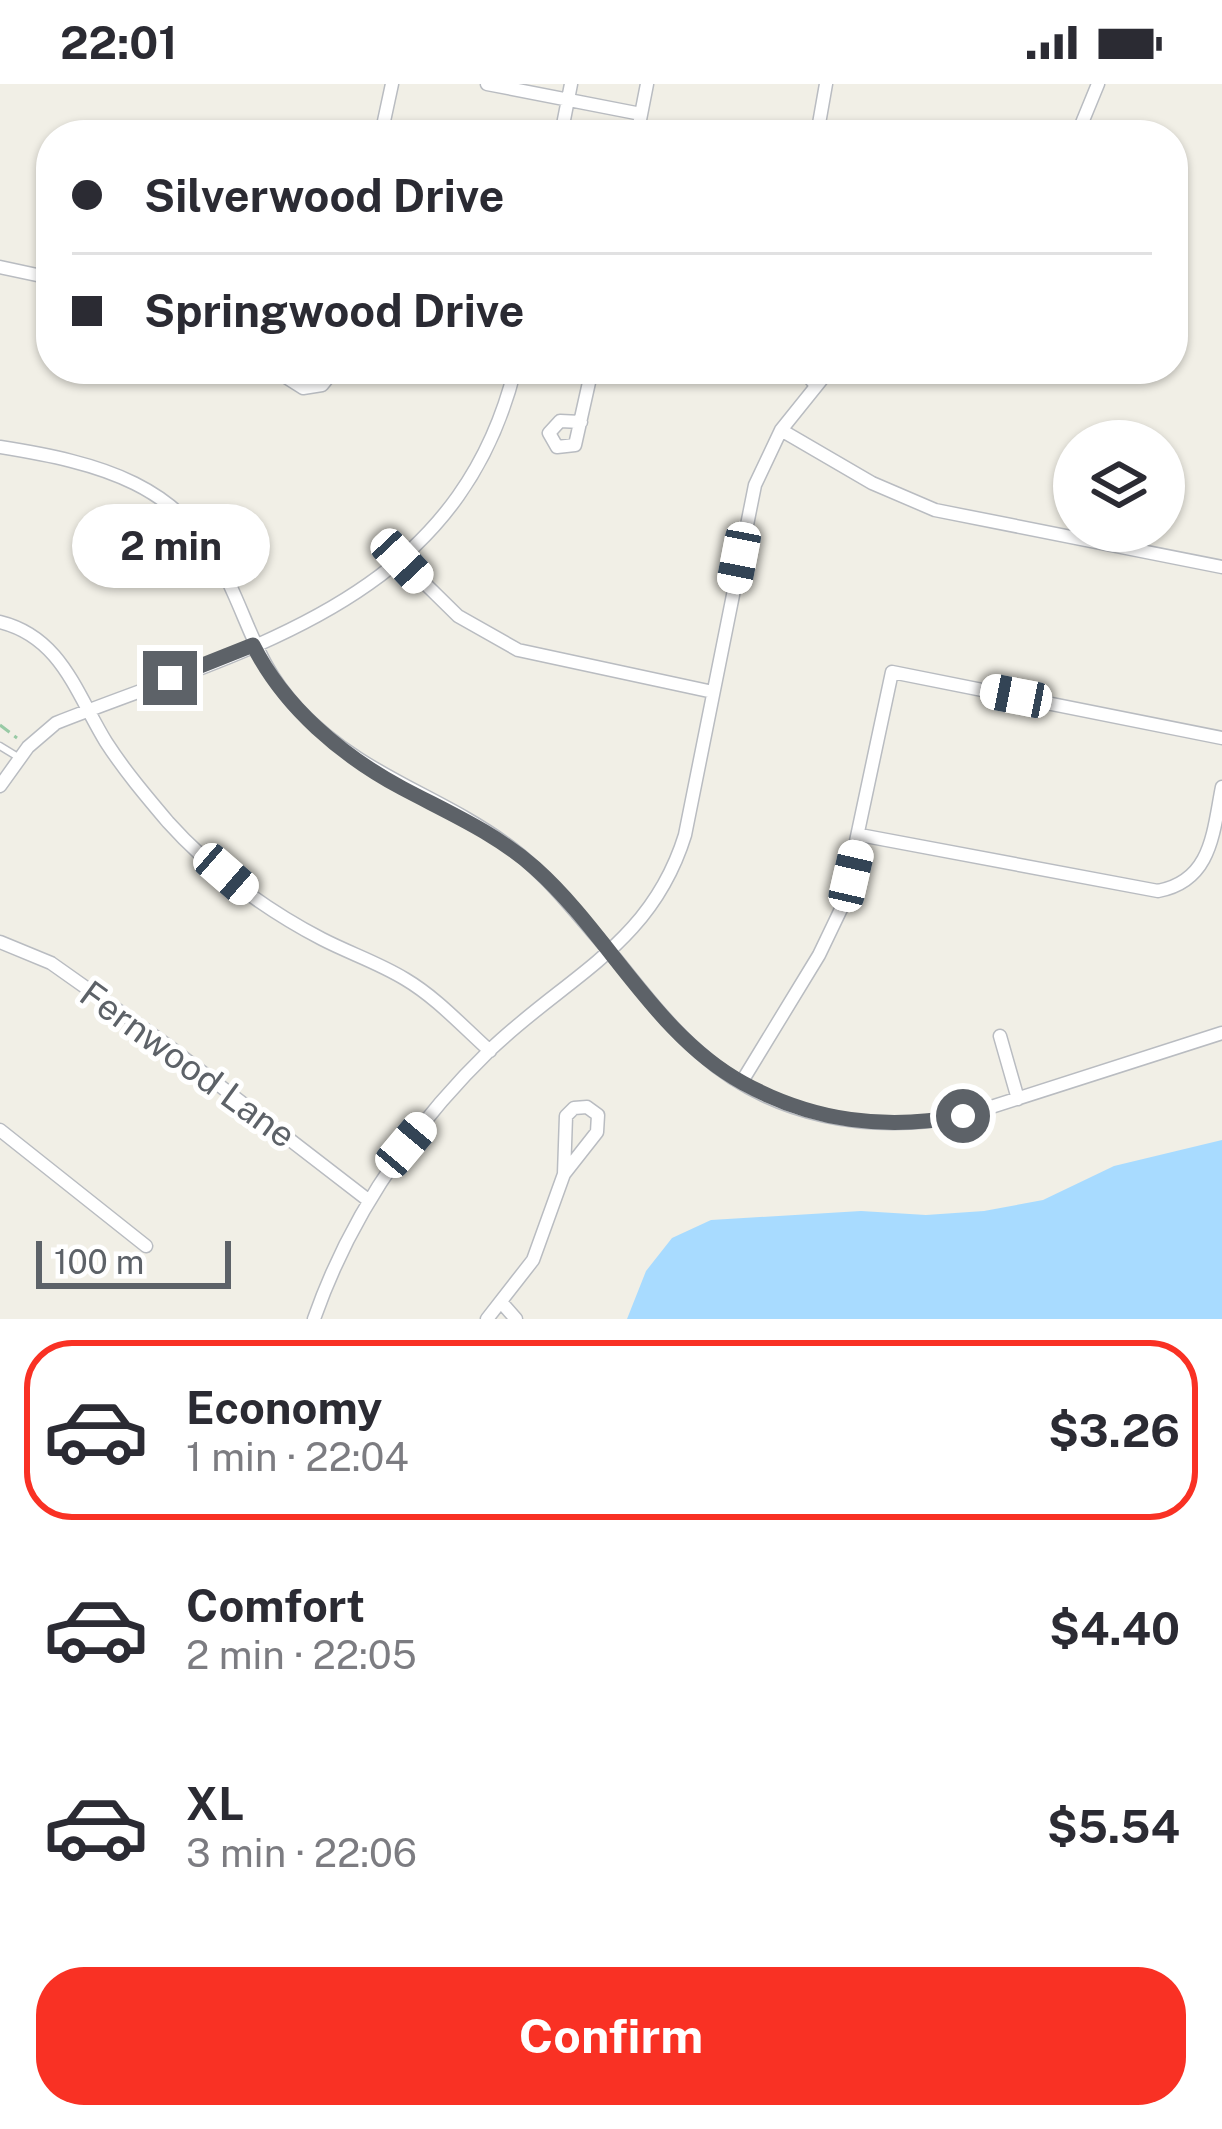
<!DOCTYPE html>
<html lang="en">
<head>
<meta charset="utf-8">
<style>
  :root { --surface:#fff; --page:#f2f2f3; --text:#2b2b33; --muted:#7c7c81; --line:#e1e1e2; --accent:#f93124 }
  body { margin:0; font-family:"Public Sans",sans-serif; background:var(--page); color:var(--text); height:100vh; display:flex; flex-direction:column; font-size:45px; white-space:nowrap }
  * { box-sizing:border-box; margin:0 }
  p { font-size:39px; color:var(--muted) }
  .icon { flex:none; width:66px; height:66px; fill:none; stroke:currentColor; stroke-width:2; stroke-linecap:round; stroke-linejoin:round }
  .map { position:relative; height:1235px; overflow:hidden }
  .panel { display:flex; flex-direction:column; background:var(--surface); flex:1 }
  .panel>* { flex:none }
  .guide { position:absolute; left:36px; top:36px; width:1152px; height:264px; border-radius:48px; box-shadow:0 3px 9px #0004; display:grid; align-content:center; height:264px; padding:0 36px; background:var(--surface) }
  .fabs { position:absolute; left:1053px; top:336px; display:grid; gap:24px }
  .fabs a { display:grid; place-items:center; width:132px; height:132px; border-radius:50%; background:var(--surface); box-shadow:0 3px 9px #0004; font-size:60px }
  .scale { position:absolute; left:36px; bottom:30px; width:195px; box-sizing:border-box; padding-left:12px; border:6px solid #5d6268; border-top:0; font-size:33px; line-height:42px; white-space:nowrap; color:#5d6268; -webkit-text-stroke:9px #fff; paint-order:stroke }
  .end { position:absolute; width:54px; height:54px; margin:-27px; border:15px solid #5d6268; background:#fff; box-shadow:0 0 0 6px #fff }
  .from { border-radius:50% }
  .bubble { position:absolute; height:84px; border-radius:42px; background:var(--surface); box-shadow:0 3px 9px #0004; font-size:39px; font-weight:700; line-height:84px; text-align:center }
  .car { position:absolute; width:36px; height:72px; margin:-36px -18px; border-radius:15px; box-shadow:0 0 9px 3px #0007; background:linear-gradient(#fff 24%,#345 0 40%,#fff 0 76%,#345 0 86%,#fff 0) }
  .guide b { display:flex; align-items:center; gap:42px; height:114px; font-size:45px }
  .guide b+b { border-top:3px solid var(--line) }
  .guide i { width:30px; height:30px; background:var(--text) }
  ul { padding:21px 0 0; list-style:none }
  li { display:flex; align-items:center; gap:36px; height:180px; margin:0 24px 18px; padding:0 12px; border:6px solid transparent; border-radius:48px }
  li div { flex:1 }
  li b { display:block; font-size:45px }
  li em { font-style:normal; font-weight:700 }
  li.selected { border-color:var(--accent) }
  li>.icon { width:108px; height:108px; stroke-width:1.5 }
  .action { display:flex; gap:24px; margin-top:auto; padding:24px 36px }
  .action a { flex:1; height:138px; border-radius:48px; background:var(--accent); color:#fff; font-size:48px; font-weight:700; line-height:138px; text-align:center }
  .status { display:flex; justify-content:space-between; align-items:center; height:84px; padding:0 60px; background:var(--surface); direction:ltr }
  .status svg { height:33px; fill:currentColor }
  .map>svg:first-child { display:block }
</style>
</head>
<body>
<div class="status"><b>22:01</b><svg viewBox="0 0 49 12"><path d="M0 12V9h3v3zM5 12V6h3v6zM10 12V3h3v9zM15 12V0h3v12zM26 1h20v11H26zM47 4h2v5h-2z"/></svg></div>
<div class="map">
<svg width="1222" height="1235" viewBox="0 0 1222 1235">
  <rect width="100%" height="100%" fill="#f1efe6"/>
  <path fill="#a8dbff" d="M 1222,1056 L 1222,1235 L 627,1235 L 646,1187 L 672,1154 L 711,1136 L 861,1127 L 926,1131 L 984,1127 L 1043,1116 L 1114,1082 Z"/>
  <g fill="none" stroke-linecap="round" stroke-linejoin="round">
    <defs>
      <path id="service" d="M 0,662 L 18,673"/>
      <path id="minor" d="M 487,0 L 641,30
        M 381,51 L 392,0
        M 561,51 L 571,0
        M 637,51 L 647,0
        M 817,51 L 826,0
        M 1077,51 L 1098,0
        M 0,183 L 51,194
        M 273,285 L 303,304 L 322,301 L 335,285
        M 801,285 L 815,300
        M 581,338 L 560,337 L 549,349 L 557,363 L 575,361 L 592,285
        M 781,346 L 872,399 L 935,426 L 1222,483
        M 0,363 C 99,379 184,399 229,499 C 252,548 260,584 298,625 C 362,693 439,710 510,763 C 542,787 566,817 592,847 C 628,887 659,934 700,969 C 773,1034 870,1050 963,1032 L 1222,949
        M 402,477 L 458,532 L 518,566 L 713,608
        M 0,538 C 61,553 76,609 106,658 C 124,686 146,712 168,738 C 210,785 266,826 322,855 C 349,869 379,879 405,895 C 437,914 462,942 490,967
        M 0,702 L 28,663 L 56,639 C 251,562 457,518 515,285
        M 860,751 L 1158,807 C 1212,797 1213,748 1222,703
        M 0,858 L 51,879 L 167,961 L 368,1116
        M 1000,952 L 1018,1015
        M 741,999 L 819,871 L 842,823 L 892,588 L 1222,654
        M 0,1046 L 146,1162
        M 501,1218 L 516,1235
        M 314,1235 C 350,1132 412,1042 490,966 C 567,892 651,861 685,751 L 755,401 L 781,346 L 830,285
        M 487,1235 L 533,1176 L 564,1090 L 597,1048 L 598,1031 L 587,1023 L 574,1024 L 566,1032 L 564,1090"/>
    </defs>
    <use href="#service" stroke="#b9bcc1" stroke-width="9"/>
    <use href="#minor" stroke="#b9bcc1" stroke-width="15"/>
    <path stroke="#98caa5" stroke-width="3" stroke-dasharray="12 6" stroke-linecap="butt" d="M 0,641 L 17,654"/>
    <use href="#service" stroke="#fff" stroke-width="6"/>
    <use href="#minor" stroke="#fff" stroke-width="12"/>
  </g>
  <g fill="none" stroke-linecap="round" stroke-linejoin="round">
    <path stroke="#5d6268" stroke-width="15" d="M 170,594 L 253,561 C 284,623 342,672 402,704 C 449,729 494,748 535,784 C 608,849 655,951 743,999 C 814,1038 885,1046 963,1032"/>
  </g>
  <g text-anchor="middle" stroke-width="10" stroke-linejoin="round" paint-order="stroke">
    <g font-size="36" fill="#5d6268" stroke="#fff">
      <text transform="translate(188 980) rotate(36)" y="13">Fernwood Lane</text>
    </g>
  </g>
</svg>
<div class="fabs">
<a><svg class="icon" aria-label="layers" viewBox="0 0 24 24"><path d="M12 4l9 5-9 5-9-5zM3 14l9 5 9-5"/></svg></a>
</div>
<div class="scale">100 m</div>
<i class="end from" style="left:963px;top:1032px"></i>
<i class="end" style="left:170px;top:594px"></i>
<div class="bubble" style="left:72px;top:420px;width:198px">2 min</div>
<i class="car" style="left:739px;top:474px;rotate:191deg"></i>
<i class="car" style="left:402px;top:477px;rotate:137deg"></i>
<i class="car" style="left:1016px;top:612px;rotate:281deg"></i>
<i class="car" style="left:226px;top:790px;rotate:131deg"></i>
<i class="car" style="left:851px;top:792px;rotate:13deg"></i>
<i class="car" style="left:406px;top:1061px;rotate:40deg"></i>
<div class="guide">
<b><i class="from"></i>Silverwood Drive</b>
<b><i></i>Springwood Drive</b>
</div>
</div>
<section class="panel">
<ul>
<li class="selected"><svg class="icon" aria-label="car" viewBox="0 0 24 24"><path d="M5 17H2v-5l4-1 3-4h7l3 4 3 1v5h-3M9 17h6M6 11h13"/><circle cx="7" cy="17" r="2"/><circle cx="17" cy="17" r="2"/></svg><div><b>Economy</b><p>1 min · 22:04</p></div><em>$3.26</em></li>
<li><svg class="icon" aria-label="car" viewBox="0 0 24 24"><path d="M5 17H2v-5l4-1 3-4h7l3 4 3 1v5h-3M9 17h6M6 11h13"/><circle cx="7" cy="17" r="2"/><circle cx="17" cy="17" r="2"/></svg><div><b>Comfort</b><p>2 min · 22:05</p></div><em>$4.40</em></li>
<li><svg class="icon" aria-label="car" viewBox="0 0 24 24"><path d="M5 17H2v-5l4-1 3-4h7l3 4 3 1v5h-3M9 17h6M6 11h13"/><circle cx="7" cy="17" r="2"/><circle cx="17" cy="17" r="2"/></svg><div><b>XL</b><p>3 min · 22:06</p></div><em>$5.54</em></li>
</ul>
<div class="action"><a>Confirm</a></div>
</section>
</body>
</html>
